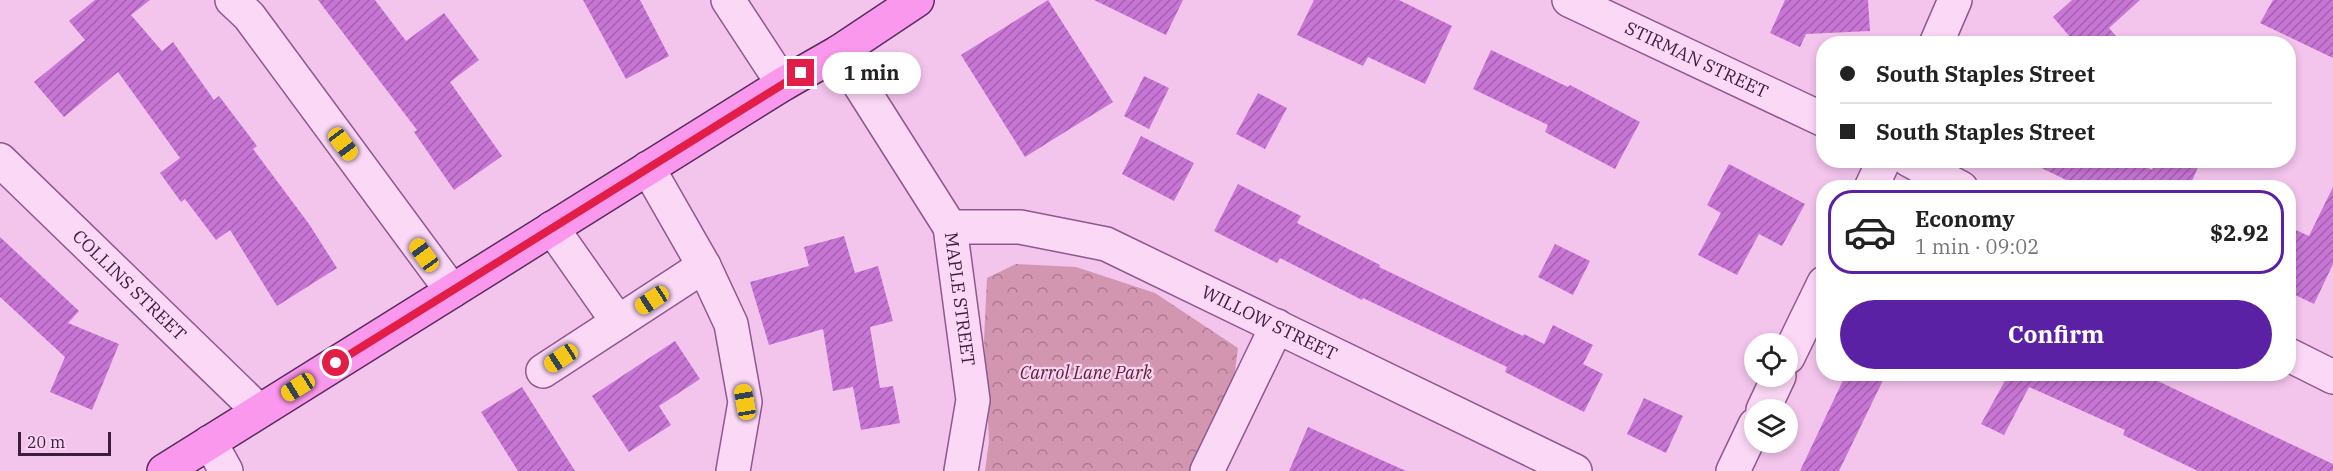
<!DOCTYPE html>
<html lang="en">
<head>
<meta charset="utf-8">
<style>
  :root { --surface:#fff; --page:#f2f2f2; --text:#222; --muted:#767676; --line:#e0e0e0; --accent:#5b21a5 }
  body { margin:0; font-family:"IBM Plex Serif",serif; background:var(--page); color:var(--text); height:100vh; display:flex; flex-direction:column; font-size:22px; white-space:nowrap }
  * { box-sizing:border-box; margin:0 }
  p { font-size:20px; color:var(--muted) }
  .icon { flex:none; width:33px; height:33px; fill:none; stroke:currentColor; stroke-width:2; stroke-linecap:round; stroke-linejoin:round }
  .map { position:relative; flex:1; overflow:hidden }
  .details { position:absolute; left:1816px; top:180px; width:480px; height:201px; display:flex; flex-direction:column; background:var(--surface); border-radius:24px; box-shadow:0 3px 9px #0003 }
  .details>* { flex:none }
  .guide { position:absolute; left:1816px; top:36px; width:480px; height:132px; border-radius:24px; box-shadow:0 3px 9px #0003; display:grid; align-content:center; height:132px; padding:0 24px; background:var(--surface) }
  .tools { position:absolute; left:1744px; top:333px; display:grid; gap:12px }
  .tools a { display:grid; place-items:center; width:54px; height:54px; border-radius:50%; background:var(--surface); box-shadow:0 3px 9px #0003; font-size:30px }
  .scale { position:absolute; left:18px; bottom:15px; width:93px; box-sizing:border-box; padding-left:6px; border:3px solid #3c1d3e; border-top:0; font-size:16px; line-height:21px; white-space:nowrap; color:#3c1d3e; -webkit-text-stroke:4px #f9d4f3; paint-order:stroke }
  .end { position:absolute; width:27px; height:27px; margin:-14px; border:8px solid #e11d48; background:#fff; box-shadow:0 0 0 3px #fff }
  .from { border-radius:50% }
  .bubble { position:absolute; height:42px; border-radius:21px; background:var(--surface); box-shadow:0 3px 9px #0003; font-size:20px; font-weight:700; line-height:42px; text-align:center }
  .car { position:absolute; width:18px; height:36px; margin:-18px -9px; border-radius:8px; box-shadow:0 0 4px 2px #0007; background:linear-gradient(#f5c518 24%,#345 0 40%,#f5c518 0 76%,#345 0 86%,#f5c518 0) }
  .guide b { display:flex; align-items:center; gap:21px; height:57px; font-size:22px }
  .guide b+b { border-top:2px solid var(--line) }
  .guide i { width:15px; height:15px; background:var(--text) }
  ul { padding:10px 0 0; list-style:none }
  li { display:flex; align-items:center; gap:18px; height:84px; margin:0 12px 9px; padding:0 12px; border:3px solid var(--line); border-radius:24px }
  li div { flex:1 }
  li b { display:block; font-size:22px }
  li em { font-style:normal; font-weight:700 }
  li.active { border-color:var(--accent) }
  li>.icon { width:54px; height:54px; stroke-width:1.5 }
  .primary-button { display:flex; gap:12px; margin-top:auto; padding:12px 24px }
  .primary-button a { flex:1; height:69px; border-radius:36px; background:var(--accent); color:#fff; font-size:24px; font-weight:700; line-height:69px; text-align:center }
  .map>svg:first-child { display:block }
</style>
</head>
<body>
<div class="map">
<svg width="2333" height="471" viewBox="0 0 2333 471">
  <defs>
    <pattern id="park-crowns" width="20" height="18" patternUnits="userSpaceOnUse" patternTransform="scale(1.5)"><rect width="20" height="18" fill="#d296b0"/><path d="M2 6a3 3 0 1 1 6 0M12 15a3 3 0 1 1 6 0" fill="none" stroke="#ac7a91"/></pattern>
    <pattern id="building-hatch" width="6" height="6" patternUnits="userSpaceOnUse" patternTransform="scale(1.5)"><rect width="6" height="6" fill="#c876d5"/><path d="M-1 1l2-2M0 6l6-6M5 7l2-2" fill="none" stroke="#a460ae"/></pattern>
  </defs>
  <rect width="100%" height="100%" fill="#f3c4ec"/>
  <path fill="url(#park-crowns)" d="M 1016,264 L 1076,267 L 1155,293 L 1238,348 L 1233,386 L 1190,471 L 985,471 L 989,441 L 984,340 L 987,278 Z"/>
  <path fill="url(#building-hatch)" d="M 95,0 L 150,0 L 131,15 L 162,51 L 173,42 L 214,100 L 219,96 L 257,146 L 253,149 L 309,224 L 337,268 L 277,306 L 230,230 L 216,240 L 185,199 L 181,202 L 160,173 L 180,158 L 118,72 L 64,117 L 34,82 L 85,40 L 69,21 Z
    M 318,0 L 375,0 L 406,41 L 444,13 L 479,60 L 450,82 L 502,156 L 454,190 L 414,132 L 417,130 Z
    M 583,0 L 640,0 L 669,56 L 626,79 Z
    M 1048,0 L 1113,102 L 1025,157 L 961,55 Z
    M 1094,0 L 1183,0 L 1166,35 Z
    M 1314,0 L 1399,0 L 1452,26 L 1425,84 L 1368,57 L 1363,66 L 1297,35 Z
    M 1785,0 L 1868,0 L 1870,31 L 1806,34 L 1800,47 L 1770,33 Z
    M 2072,0 L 2140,0 L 2109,28 L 2123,44 L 2076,44 L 2053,17 Z
    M 2273,0 L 2333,0 L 2333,58 L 2260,23 Z
    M 1491,50 L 1568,87 L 1570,85 L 1640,122 L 1615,169 L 1545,132 L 1548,125 L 1473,89 Z
    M 1144,76 L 1169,88 L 1149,129 L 1124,116 Z
    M 1258,93 L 1287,108 L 1265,149 L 1236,134 Z
    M 1141,136 L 1194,163 L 1174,201 L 1122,174 Z
    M 2025,160 L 2133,160 L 2152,170 L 2157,160 L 2201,160 L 2189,188 L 2083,188 Z
    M 1729,164 L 1805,204 L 1782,246 L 1759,234 L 1737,275 L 1698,255 L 1721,213 L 1707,205 Z
    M 1238,184 L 1301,216 L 1297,223 L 1380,265 L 1379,267 L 1523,336 L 1524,334 L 1544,344 L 1553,325 L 1593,345 L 1583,364 L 1603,374 L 1584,412 L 1505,372 L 1507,367 L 1363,298 L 1362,300 L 1280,258 L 1277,263 L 1214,231 Z
    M 2333,187 L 2333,264 L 2314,304 L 2289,292 L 2289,227 L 2309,236 Z
    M 844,236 L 855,273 L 878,266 L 893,321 L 870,327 L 880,388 L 893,386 L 900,423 L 861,430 L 853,387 L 833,391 L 823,329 L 769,345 L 750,282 L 809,266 L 804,247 Z
    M 0,237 L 79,311 L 68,323 L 119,344 L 92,410 L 50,392 L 65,357 L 0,297 Z
    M 1555,244 L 1590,261 L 1573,295 L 1538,277 Z
    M 675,341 L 700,379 L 659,406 L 671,425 L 629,452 L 592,396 Z
    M 1846,374 L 1886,374 L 1839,471 L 1800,471 Z
    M 1999,374 L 2143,374 L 2333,464 L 2333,471 L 2198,471 L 2123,435 L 2125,430 L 2029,387 L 2004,435 L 1981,424 L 2007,377 Z
    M 522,387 L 575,471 L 518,471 L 481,412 Z
    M 1644,398 L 1683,416 L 1666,453 L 1627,434 Z
    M 1308,427 L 1406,471 L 1289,471 Z"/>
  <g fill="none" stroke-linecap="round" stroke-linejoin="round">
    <defs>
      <g id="minor">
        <path d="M 232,0 L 249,16 L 452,291"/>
        <path d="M 728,0 L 783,84"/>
        <path id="s1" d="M 1569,0 L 1824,120"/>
        <path d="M 1936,44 L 1955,0"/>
        <path id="s2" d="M 839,52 L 950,227 L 973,400 L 961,471"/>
        <path id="s3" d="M 0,160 L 259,411"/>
        <path d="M 1909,160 L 1961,188"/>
        <path d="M 648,168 L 704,266 L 731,324 L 745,402 L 733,471"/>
        <path d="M 1871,188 L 1884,160"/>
        <path id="s4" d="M 950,227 L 1020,227 L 1106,244 L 1575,471"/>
        <path d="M 552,228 L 618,322"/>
        <path d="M 2289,355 L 2333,377"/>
        <path d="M 1788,357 L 1824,283"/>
        <path d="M 543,371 L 704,266"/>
        <path d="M 1763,410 L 1779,376"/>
        <path d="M 210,442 L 226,471"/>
        <path d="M 1207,471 L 1277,326"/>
        <path d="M 1733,471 L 1755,425"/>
      </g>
      <path id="major" d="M 164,471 L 783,84 L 839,52 L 917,0"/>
    </defs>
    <use href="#minor" stroke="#8e588f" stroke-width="36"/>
    <use href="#major" stroke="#592c5d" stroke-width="36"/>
    <use href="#minor" stroke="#fcd8f7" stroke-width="33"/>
    <use href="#major" stroke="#f998ec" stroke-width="33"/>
  </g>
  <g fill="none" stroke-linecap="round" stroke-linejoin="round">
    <path stroke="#e11d48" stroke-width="8" d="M 336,363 L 801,73"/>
  </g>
  <g text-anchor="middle" stroke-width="4.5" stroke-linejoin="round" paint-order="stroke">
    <g font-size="18" fill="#3c1d3e" stroke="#f9d4f3">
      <text dy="6" stroke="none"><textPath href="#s1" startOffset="141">STIRMAN STREET</textPath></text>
      <text dy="6" stroke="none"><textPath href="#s3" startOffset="180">COLLINS STREET</textPath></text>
      <text dy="6" stroke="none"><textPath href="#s2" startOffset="280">MAPLE STREET</textPath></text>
      <text dy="6" stroke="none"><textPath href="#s4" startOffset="339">WILLOW STREET</textPath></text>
    </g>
    <g font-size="18" font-style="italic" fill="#5d2234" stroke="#f9d4f3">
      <text x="1086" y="379">Carrol Lane Park</text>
    </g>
  </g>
</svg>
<div class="tools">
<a><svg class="icon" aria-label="locate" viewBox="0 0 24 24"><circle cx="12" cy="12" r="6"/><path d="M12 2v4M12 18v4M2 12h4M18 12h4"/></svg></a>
<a><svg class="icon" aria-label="layers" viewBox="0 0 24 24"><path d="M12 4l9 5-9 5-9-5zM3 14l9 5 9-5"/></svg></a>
</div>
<div class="scale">20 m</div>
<i class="end from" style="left:336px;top:363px"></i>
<i class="end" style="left:801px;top:73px"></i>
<div class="bubble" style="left:822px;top:52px;width:99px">1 min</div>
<i class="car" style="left:343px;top:144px;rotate:143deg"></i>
<i class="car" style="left:424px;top:255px;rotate:324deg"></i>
<i class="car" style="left:652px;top:300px;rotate:237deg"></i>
<i class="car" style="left:561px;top:358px;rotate:237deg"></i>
<i class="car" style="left:298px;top:387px;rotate:238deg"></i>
<i class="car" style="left:745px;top:402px;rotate:350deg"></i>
<div class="guide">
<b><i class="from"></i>South Staples Street</b>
<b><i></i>South Staples Street</b>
</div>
<section class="details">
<ul>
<li class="active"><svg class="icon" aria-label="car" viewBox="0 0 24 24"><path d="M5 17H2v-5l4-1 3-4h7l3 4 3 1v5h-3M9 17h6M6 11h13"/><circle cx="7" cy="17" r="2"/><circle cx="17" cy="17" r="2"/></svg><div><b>Economy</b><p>1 min · 09:02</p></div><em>$2.92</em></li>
</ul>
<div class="primary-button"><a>Confirm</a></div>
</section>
</div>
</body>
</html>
